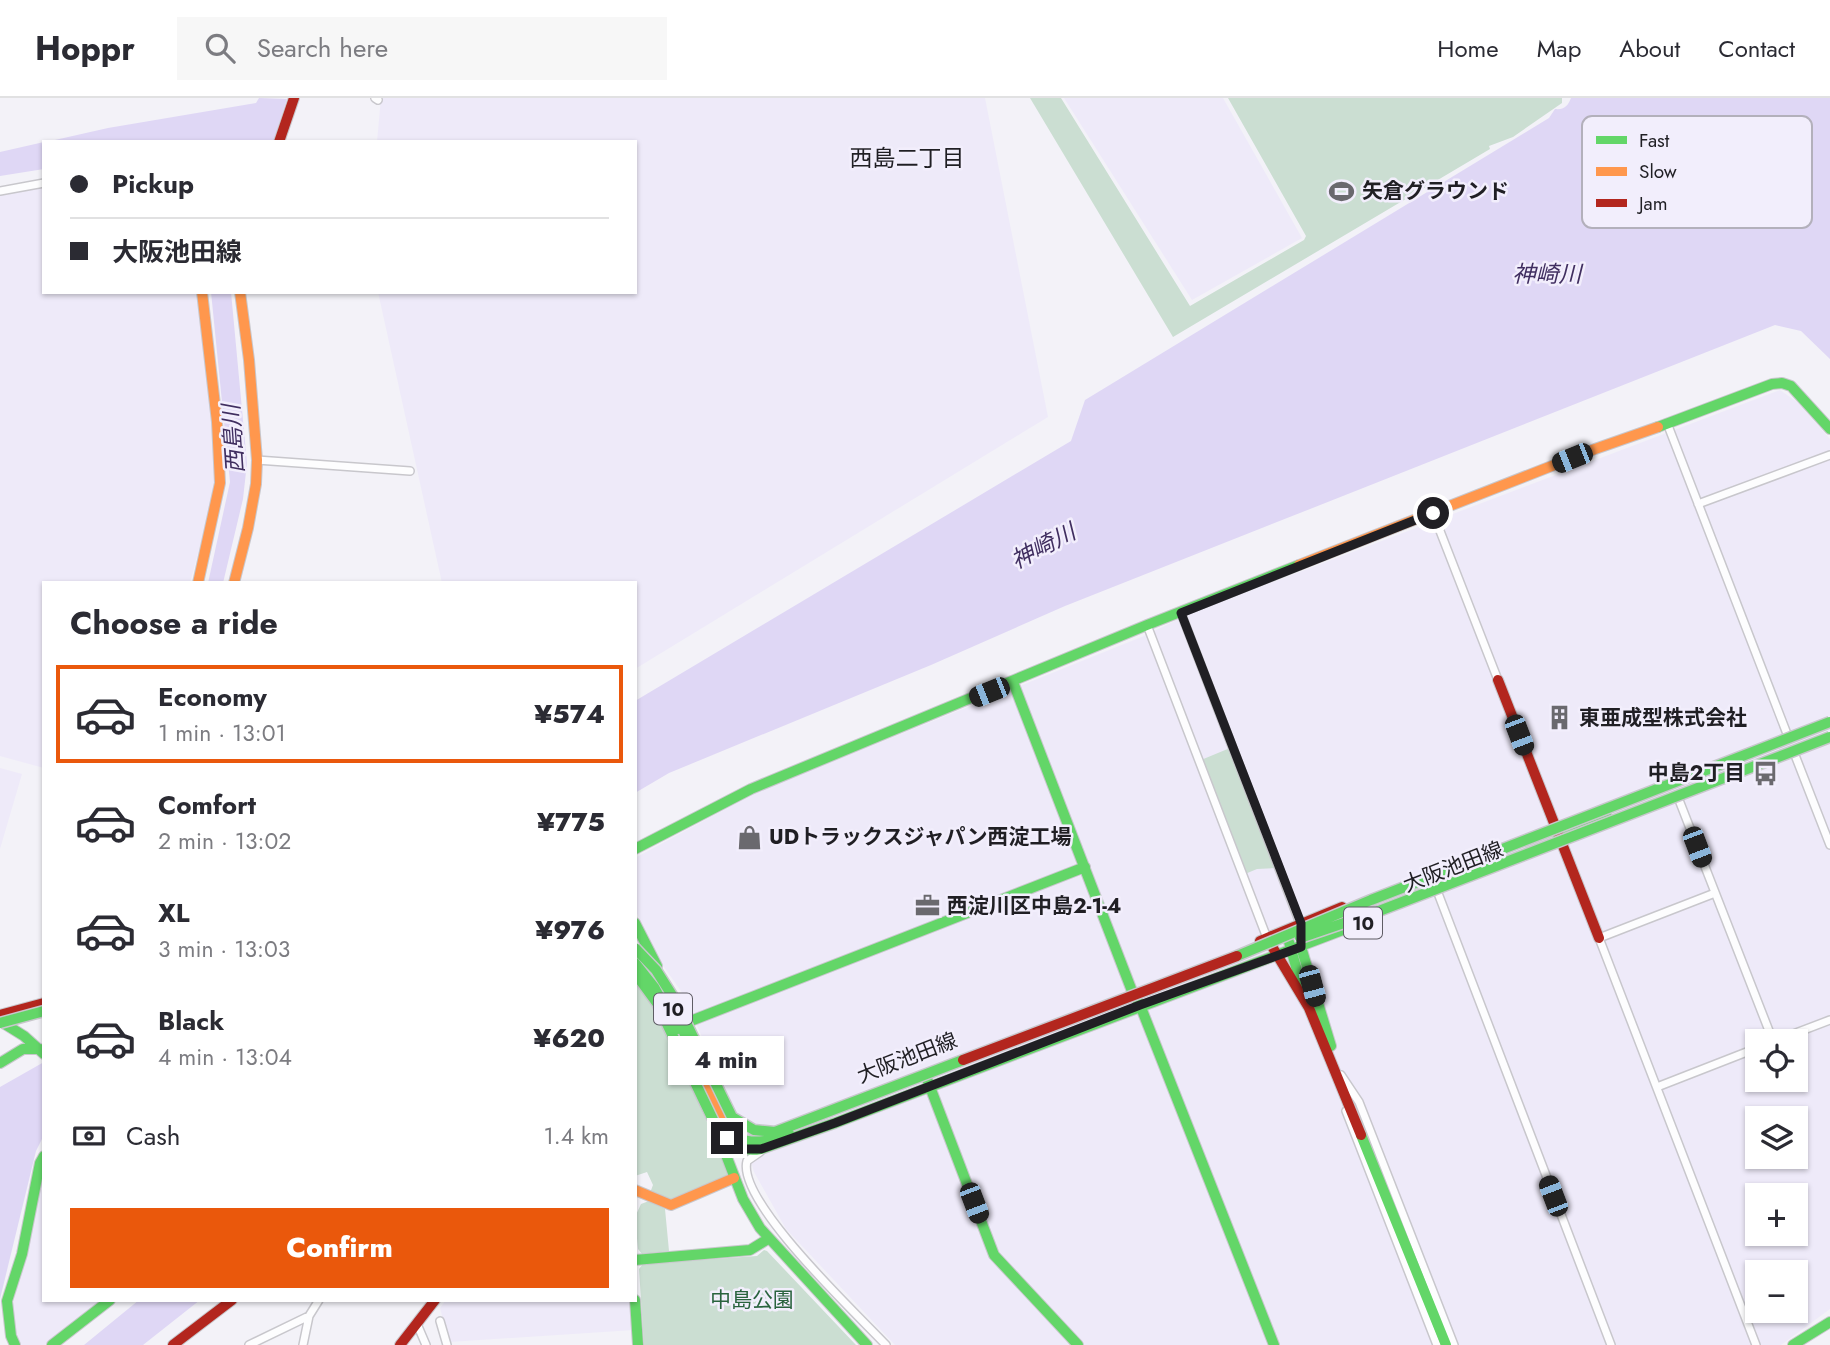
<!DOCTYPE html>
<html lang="en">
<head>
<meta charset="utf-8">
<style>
  :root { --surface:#fff; --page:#f7f7f7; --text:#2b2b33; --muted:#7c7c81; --line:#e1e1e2; --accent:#ea580c }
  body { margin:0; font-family:Jost,"Noto Sans JP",sans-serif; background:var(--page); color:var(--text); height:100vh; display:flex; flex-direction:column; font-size:26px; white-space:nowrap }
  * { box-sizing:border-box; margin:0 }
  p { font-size:23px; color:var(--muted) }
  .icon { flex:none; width:38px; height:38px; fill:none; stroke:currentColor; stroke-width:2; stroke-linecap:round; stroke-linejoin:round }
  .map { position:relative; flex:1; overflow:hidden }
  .sheet { position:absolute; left:42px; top:483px; width:595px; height:721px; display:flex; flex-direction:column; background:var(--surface); border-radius:0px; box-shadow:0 2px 5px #0004 }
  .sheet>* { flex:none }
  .hud { position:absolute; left:42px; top:42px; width:595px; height:154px; border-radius:0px; box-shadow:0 2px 5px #0004; display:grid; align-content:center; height:154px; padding:0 28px; background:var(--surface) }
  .tools { position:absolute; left:1745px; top:931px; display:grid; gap:14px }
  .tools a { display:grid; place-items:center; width:63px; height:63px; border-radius:0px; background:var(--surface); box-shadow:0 2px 5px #0004; font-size:35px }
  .end { position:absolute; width:32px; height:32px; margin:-16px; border:9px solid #201f24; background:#fff; box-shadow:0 0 0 4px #fff }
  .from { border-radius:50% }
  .bubble { position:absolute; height:49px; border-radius:0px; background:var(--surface); box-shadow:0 2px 5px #0004; font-size:23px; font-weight:800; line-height:49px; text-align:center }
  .car { position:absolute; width:21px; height:42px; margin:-21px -10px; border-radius:9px; box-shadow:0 0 5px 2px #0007; background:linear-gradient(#222 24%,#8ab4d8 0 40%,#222 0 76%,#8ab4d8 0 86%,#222 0) }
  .hud b { display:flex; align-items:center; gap:24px; height:66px; font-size:26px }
  .hud b+b { border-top:2px solid var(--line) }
  .hud i { width:18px; height:18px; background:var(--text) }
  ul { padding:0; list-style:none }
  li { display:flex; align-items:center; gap:21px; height:98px; margin:0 14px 10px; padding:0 14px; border:4px solid transparent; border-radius:0px }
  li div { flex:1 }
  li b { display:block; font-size:26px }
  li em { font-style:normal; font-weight:800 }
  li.selected { border-color:var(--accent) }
  li>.icon { width:63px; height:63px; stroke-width:1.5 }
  h2 { padding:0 28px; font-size:32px; line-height:84px }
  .pay { display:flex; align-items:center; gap:18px; height:77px; padding:0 28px; font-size:26px }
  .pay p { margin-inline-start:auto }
  .primary-button { display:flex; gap:14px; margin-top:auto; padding:14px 28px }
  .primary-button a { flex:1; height:80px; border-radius:0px; background:var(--accent); color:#fff; font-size:28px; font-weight:800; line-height:80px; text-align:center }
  header { display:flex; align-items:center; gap:42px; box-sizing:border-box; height:98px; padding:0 35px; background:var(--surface); border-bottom:2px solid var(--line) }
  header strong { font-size:33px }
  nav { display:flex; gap:38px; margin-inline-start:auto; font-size:24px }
  .search { width:490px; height:63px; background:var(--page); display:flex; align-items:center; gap:18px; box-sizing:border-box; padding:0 24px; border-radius:0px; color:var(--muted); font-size:26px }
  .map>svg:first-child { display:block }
</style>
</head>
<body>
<header>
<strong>Hoppr</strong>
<div class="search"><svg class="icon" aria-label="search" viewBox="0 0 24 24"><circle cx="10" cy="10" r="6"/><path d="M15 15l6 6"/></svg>Search here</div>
<nav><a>Home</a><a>Map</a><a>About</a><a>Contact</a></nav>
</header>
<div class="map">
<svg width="1830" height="1247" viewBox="0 0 1830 1247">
  <rect width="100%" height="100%" fill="#f3f2f8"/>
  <path fill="#eeeaf9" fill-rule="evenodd" d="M 381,0 L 985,0 L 1048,319 L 635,571 L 635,485 L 442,485 L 378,194 L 635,194 L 635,44 L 377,44 Z
    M 1064,0 L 1223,0 L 1302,140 L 1192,202 Z
    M 44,87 L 44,194 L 199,194 L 217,370 L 214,395 L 190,485 L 44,485 L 44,670 L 0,658 L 0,95 Z
    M 1780,292 L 1797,304 L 1830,341 L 1830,1211 L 1781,1247 L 895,1247 L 786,1131 L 754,1074 L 735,1011 L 681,893 L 659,862 L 635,811 L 635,760 L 757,694 L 1144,538 L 1189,516 ZM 1757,943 L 1796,943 L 1796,982 L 1757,982 ZM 1757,1020 L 1796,1020 L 1796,1059 L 1757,1059 ZM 1757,1097 L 1796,1097 L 1796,1136 L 1757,1136 ZM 1757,1174 L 1796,1174 L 1796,1213 L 1757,1213 Z
    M 0,670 L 22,676 L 0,751 Z
    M 44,1069 L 44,1202 L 105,1202 L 45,1247 L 19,1247 L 11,1215 Z
    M 446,1202 L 631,1202 L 634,1232 L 449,1244 L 440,1210 Z"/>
  <path fill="#cbded2" d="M 1030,0 L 1061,0 L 1190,208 L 1304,142 L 1306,138 L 1228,0 L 1562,0 L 1562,5 L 1513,39 L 1489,48 L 1490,51 L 1173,239 Z
    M 1230,650 L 1276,770 L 1257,771 L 1245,776 L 1201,662 Z
    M 635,867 L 723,1059 L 729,1076 L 726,1079 L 668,1104 L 650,1095 L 653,1087 L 647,1074 L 635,1078 Z
    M 649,1103 L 665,1111 L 669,1153 L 642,1156 L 638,1151 L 635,1119 L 641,1106 Z
    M 764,1152 L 767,1153 L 856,1247 L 644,1247 L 639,1171 L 643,1166 L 757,1158 Z"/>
  <path fill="#dfd7f5" d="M 259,0 L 287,1 L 273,44 L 46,44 L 108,30 L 256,5 Z
    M 1571,0 L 1830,0 L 1830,261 L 1801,233 L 1775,227 L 1065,508 L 931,567 L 669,675 L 635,695 L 635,603 L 1071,343 L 1085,302 L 1549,20 L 1555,11 C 1564,12 1568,8 1571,0 Z
    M 44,44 L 44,71 L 0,78 L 0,54 Z
    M 211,194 L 231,194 L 247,365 L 243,401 L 223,485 L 208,485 L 230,384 Z
    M 44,964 L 44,1037 L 36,1053 L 0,1201 L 0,989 Z
    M 139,1202 L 200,1202 L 143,1247 L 84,1247 Z"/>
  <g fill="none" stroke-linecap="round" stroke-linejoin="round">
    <defs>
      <path id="street" d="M 375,0 L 378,2
        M 0,93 L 44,85
        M 1667,325 L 1789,641
        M 257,362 L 410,373
        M 1698,406 L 1830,357
        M 1433,415 L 1498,582
        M 1181,515 L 1301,828
        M 1147,527 L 1267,840
        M 1793,652 L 1830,747
        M 1679,702 L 1773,943
        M 1436,790 L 1611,1247
        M 1715,795 L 1599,840 L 1756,1247
        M 1775,943 L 1830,922
        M 1341,977 L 1359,1004 L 1454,1247
        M 1657,989 L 1757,950
        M 1346,1013 L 1437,1247
        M 760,1054 L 747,1063 C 736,1103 858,1217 886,1247
        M 440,1223 L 447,1247
        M 417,1226 L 426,1247
        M 249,1247 L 309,1218
        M 303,1247 L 309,1218 L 319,1202"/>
      <path id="fast" d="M 1658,329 L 1772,286 L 1782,285 L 1791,288 L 1830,331
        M 1013,584 L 1132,893 L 1140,907 L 1274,1247
        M 1558,737 L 1607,719
        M 635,751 L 751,691 L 1147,527 L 1299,467
        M 635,825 L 657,868
        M 1289,844 L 1302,890
        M 1301,849 L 1331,948
        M 0,923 L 24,938 L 44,956
        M 688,924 L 1085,769
        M 0,965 L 23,951 L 40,951
        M 927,981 L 994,1157 L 1078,1247
        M 714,1026 L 743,1101 L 760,1130 L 867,1247
        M 724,1035 C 734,1049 744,1054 761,1051 L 835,1025 L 1369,822
        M 1361,1037 L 1446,1247
        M 635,1162 L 750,1152 L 768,1141
        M 635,1202 L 638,1247
        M 15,1247 L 11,1238 L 7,1203 L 22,1156 L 40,1065 L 44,1058
        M 52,1247 L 110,1202
        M 1793,1247 L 1830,1224"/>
      <path id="slow" d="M 1299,467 L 1595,351 L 1658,329
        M 198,485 L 220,385 L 217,324 L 202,194
        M 234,485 L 248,430 L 256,386 L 257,362 L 249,262 L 240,194
        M 700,970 L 726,1025 L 738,1036
        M 635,1092 L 671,1107 L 734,1080"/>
      <path id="jam" d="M 279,44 L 294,0
        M 1498,582 L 1599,840
        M 1260,843 L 1342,809
        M 1273,850 L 1309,910 L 1361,1037
        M 0,917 L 44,905
        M 173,1247 L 232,1202
        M 400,1247 L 435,1202"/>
    </defs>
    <use href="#street" stroke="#c8c7cc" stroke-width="10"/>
    <use href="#fast" stroke="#c8c7cc" stroke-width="12"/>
    <use href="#slow" stroke="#c8c7cc" stroke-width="12"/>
    <use href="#jam" stroke="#c8c7cc" stroke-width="12"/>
    <use href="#street" stroke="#fdfdfe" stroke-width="7"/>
    <use href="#fast" stroke="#63d668" stroke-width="10"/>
    <use href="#slow" stroke="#ff974d" stroke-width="10"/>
    <use href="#jam" stroke="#b3261e" stroke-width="10"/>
    <defs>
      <path id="fast-bridge" d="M 1300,840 L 1379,813 L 1830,639
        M 635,850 L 656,872 L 675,902 L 732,1019 L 754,1032 L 775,1034 L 963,962
        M 1237,858 L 1371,802 L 1830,624
        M 635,865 L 654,889 L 677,931
        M 635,875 L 657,905 L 716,1028 C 739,1048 762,1046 790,1037
        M 678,921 L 700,970
        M 0,925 L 44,913"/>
      <path id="jam-bridge" d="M 963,962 L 1237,858"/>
    </defs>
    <use href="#fast-bridge" stroke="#c8c7cc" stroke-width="13" stroke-linecap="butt"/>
    <use href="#jam-bridge" stroke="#c8c7cc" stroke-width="13" stroke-linecap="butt"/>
    <use href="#fast-bridge" stroke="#63d668" stroke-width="10"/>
    <use href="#jam-bridge" stroke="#b3261e" stroke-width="10"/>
  </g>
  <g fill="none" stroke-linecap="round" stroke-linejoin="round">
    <path stroke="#201f24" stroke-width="9" d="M 727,1040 L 733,1048 L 740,1051 L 761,1051 L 835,1025 L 1140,907 L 1301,849 L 1301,825 L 1181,515 L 1433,415"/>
  </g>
  <defs>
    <symbol id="stadium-bare" viewBox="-9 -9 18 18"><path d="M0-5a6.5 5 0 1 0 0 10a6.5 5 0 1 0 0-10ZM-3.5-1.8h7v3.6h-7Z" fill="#6a696e" stroke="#f2eefc" stroke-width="2.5" paint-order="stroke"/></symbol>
    <symbol id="building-bare" viewBox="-9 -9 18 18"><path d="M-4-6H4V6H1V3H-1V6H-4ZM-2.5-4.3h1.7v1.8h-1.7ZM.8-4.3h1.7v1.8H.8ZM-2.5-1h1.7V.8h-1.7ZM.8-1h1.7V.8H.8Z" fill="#6a696e" stroke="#f2eefc" stroke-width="2.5" paint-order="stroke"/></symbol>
    <symbol id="bus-bare" viewBox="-9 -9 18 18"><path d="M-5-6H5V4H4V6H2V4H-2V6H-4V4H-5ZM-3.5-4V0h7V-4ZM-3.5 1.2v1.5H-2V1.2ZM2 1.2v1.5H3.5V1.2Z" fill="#6a696e" stroke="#f2eefc" stroke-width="2.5" paint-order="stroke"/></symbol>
    <symbol id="shop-bare" viewBox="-9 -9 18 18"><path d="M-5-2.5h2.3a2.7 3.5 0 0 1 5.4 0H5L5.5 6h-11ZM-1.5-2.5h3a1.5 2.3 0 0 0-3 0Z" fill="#6a696e" stroke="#f2eefc" stroke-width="2.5" paint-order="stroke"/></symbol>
    <symbol id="office-bare" viewBox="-9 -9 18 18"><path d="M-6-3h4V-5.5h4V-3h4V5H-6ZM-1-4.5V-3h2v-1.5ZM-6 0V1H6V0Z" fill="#6a696e" stroke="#f2eefc" stroke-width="2.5" paint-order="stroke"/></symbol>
  </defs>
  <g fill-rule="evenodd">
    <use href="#stadium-bare" x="1324" y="76" width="35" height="35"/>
    <use href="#building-bare" x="1542" y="602" width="35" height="35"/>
    <use href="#bus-bare" x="1748" y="658" width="35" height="35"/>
    <use href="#shop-bare" x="732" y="722" width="35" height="35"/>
    <use href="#office-bare" x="910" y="790" width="35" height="35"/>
  </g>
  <g text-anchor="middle" stroke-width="5" stroke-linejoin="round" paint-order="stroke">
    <g fill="#f2eefc" stroke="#5f5d65" stroke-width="2">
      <rect x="1344" y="809.5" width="38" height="31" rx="5"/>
      <rect x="654" y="895.5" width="38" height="31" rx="5"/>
    </g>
    <g font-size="19" font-weight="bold" fill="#201f24">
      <text x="1363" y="832">10</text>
      <text x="673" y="918">10</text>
    </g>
    <g font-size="21" font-weight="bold" fill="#201f24" stroke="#f2eefc" text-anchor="start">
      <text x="1362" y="100">矢倉グラウンド</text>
      <text x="1579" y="627">東亜成型株式会社</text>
      <text x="1745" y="682" text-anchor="end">中島２丁目</text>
      <text x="769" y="746">UDトラックスジャパン西淀工場</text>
      <text x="947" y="815">西淀川区中島2-1-4</text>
    </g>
    <g font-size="21" fill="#201f24" stroke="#f2eefc">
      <text transform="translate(1453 769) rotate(-21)" y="7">大阪池田線</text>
      <text transform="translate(907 960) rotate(-21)" y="7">大阪池田線</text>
    </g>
    <g font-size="21" fill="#2a633e" stroke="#f2eefc">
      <text x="752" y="1209">中島公園</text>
    </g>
    <g font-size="23" fill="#201f24" stroke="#f2eefc">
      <text x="907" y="68">西島二丁目</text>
    </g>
    <g font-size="23" font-style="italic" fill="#402e60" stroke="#f2eefc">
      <text x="1547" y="184">神崎川</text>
      <text transform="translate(233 341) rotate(-94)" y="8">西島川</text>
      <text transform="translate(1043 448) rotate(-28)" y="8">神崎川</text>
    </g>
  </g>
  <rect x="1582" y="18" width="230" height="112" rx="10" fill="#f2eefc" stroke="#b3b0bb" stroke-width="2"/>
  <rect x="1596" y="38" width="31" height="8" fill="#63d668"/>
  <rect x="1596" y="69" width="31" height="9" fill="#ff974d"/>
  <rect x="1596" y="101" width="31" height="8" fill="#b3261e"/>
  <g font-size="19" fill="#201f24">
    <text x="1639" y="49">Fast</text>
    <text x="1639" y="80">Slow</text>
    <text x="1639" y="112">Jam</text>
  </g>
</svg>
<div class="tools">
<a><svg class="icon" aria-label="locate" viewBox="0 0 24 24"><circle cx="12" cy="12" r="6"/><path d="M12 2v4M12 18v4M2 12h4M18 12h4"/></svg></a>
<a><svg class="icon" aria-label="layers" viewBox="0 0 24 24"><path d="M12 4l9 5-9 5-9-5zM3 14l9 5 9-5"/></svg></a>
<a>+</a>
<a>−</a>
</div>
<i class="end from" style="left:1433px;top:415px"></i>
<i class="end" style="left:727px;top:1040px"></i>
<div class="bubble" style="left:668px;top:938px;width:116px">4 min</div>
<i class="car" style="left:1572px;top:360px;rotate:248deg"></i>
<i class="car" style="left:989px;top:594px;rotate:248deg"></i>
<i class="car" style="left:1519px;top:637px;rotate:159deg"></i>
<i class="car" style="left:1697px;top:749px;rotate:159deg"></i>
<i class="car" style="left:1312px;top:888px;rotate:165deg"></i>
<i class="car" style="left:1553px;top:1098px;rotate:339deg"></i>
<i class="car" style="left:974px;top:1105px;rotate:159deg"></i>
<div class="hud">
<b><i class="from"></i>Pickup</b>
<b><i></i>大阪池田線</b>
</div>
<section class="sheet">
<h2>Choose a ride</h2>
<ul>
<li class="selected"><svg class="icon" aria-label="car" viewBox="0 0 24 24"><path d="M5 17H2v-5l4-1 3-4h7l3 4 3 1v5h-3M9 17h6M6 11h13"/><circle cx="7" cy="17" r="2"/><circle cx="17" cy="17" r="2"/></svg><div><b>Economy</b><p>1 min · 13:01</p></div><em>¥574</em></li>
<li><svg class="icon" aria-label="car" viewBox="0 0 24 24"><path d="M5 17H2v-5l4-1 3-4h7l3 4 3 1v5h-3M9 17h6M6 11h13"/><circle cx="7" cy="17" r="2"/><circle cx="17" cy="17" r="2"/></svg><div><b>Comfort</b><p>2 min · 13:02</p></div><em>¥775</em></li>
<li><svg class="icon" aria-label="car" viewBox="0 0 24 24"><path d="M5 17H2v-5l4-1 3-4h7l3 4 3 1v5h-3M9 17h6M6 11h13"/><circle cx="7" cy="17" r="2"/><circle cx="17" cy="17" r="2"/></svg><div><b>XL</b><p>3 min · 13:03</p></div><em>¥976</em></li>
<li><svg class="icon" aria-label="car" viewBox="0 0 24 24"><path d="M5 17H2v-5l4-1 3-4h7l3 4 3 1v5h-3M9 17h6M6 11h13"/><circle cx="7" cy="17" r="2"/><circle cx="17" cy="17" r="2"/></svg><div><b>Black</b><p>4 min · 13:04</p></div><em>¥620</em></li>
</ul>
<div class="pay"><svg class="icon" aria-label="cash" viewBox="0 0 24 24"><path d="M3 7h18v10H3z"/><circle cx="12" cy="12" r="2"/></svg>Cash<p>1.4 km</p></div>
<div class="primary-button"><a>Confirm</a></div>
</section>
</div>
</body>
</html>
